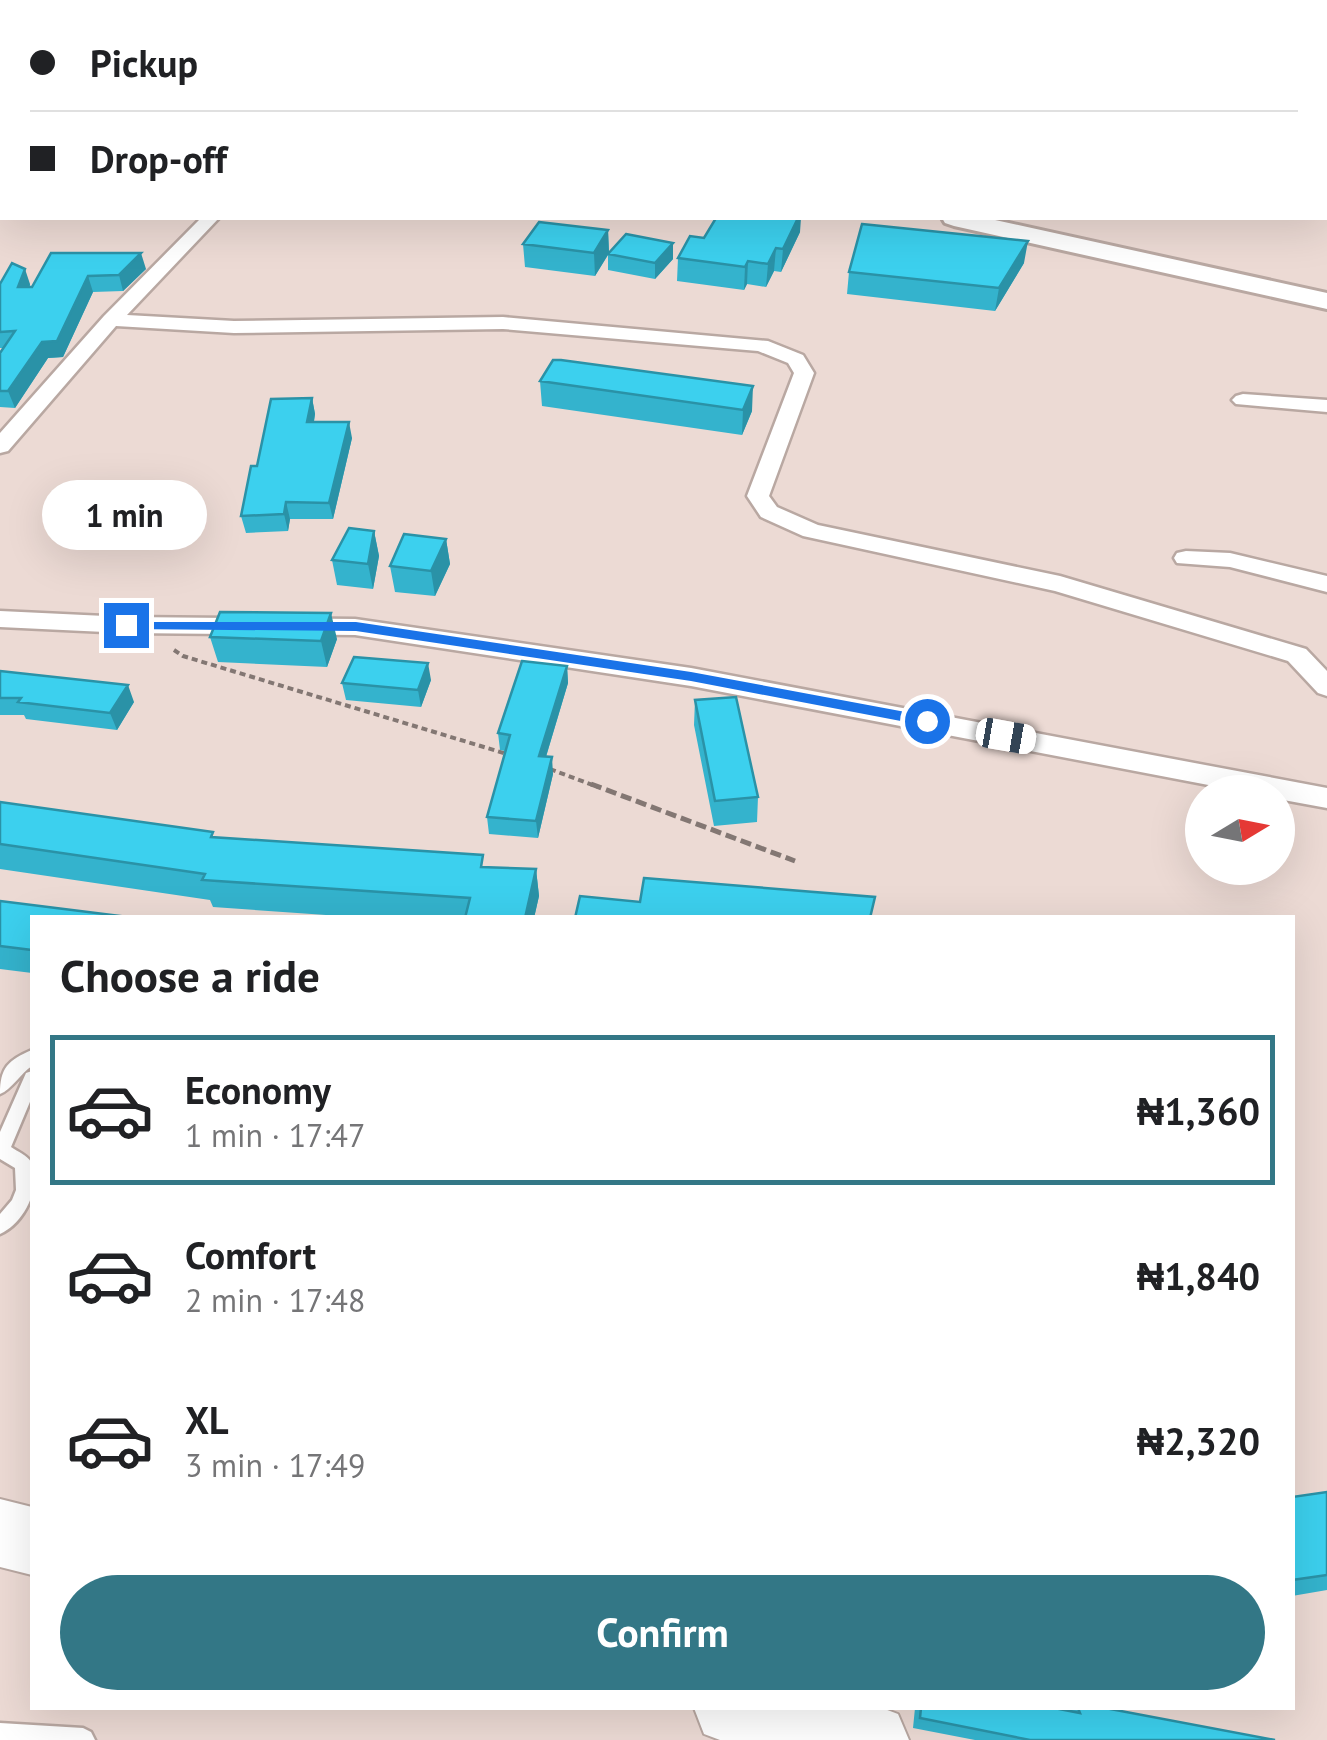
<!DOCTYPE html>
<html lang="en">
<head>
<meta charset="utf-8">
<style>
  :root { --surface:#fff; --page:#f6f6f6; --text:#202124; --muted:#757577; --line:#e0e0e0; --accent:#337786 }
  body { margin:0; font-family:"PT Sans",sans-serif; background:var(--page); color:var(--text); height:100vh; display:flex; flex-direction:column; font-size:38px; white-space:nowrap }
  * { box-sizing:border-box; margin:0 }
  p { font-size:32px; color:var(--muted) }
  .icon { flex:none; width:55px; height:55px; fill:none; stroke:currentColor; stroke-width:2; stroke-linecap:round; stroke-linejoin:round }
  .map { position:relative; flex:1; overflow:hidden }
  .sheet { position:absolute; left:30px; top:915px; width:1265px; height:795px; display:flex; flex-direction:column; background:var(--surface); border-radius:0px; box-shadow:0 10px 40px #0002 }
  .sheet>* { flex:none }
  .banner { position:absolute; left:0px; top:0px; width:1328px; height:220px; box-shadow:0 10px 40px #0002; display:grid; align-content:center; height:220px; padding:0 30px; background:var(--surface) }
  .needle { width:65px; rotate:80deg }
  .fabs { position:absolute; left:1185px; top:775px; display:grid; gap:20px }
  .fabs a { display:grid; place-items:center; width:110px; height:110px; border-radius:50%; background:var(--surface); box-shadow:0 10px 40px #0002; font-size:50px }
  .end { position:absolute; width:45px; height:45px; margin:-22px; border:12px solid #1a73e8; background:#fff; box-shadow:0 0 0 5px #fff }
  .from { border-radius:50% }
  .bubble { position:absolute; height:70px; border-radius:35px; background:var(--surface); box-shadow:0 10px 40px #0002; font-size:32px; font-weight:700; line-height:70px; text-align:center }
  .car { position:absolute; width:30px; height:60px; margin:-30px -15px; border-radius:12px; box-shadow:0 0 8px 2px #0007; background:linear-gradient(#fff 24%,#345 0 40%,#fff 0 76%,#345 0 86%,#fff 0) }
  .banner b { display:flex; align-items:center; gap:35px; height:95px; font-size:38px }
  .banner b+b { border-top:2px solid var(--line) }
  .banner i { width:25px; height:25px; background:var(--text) }
  ul { padding:0; list-style:none }
  li { display:flex; align-items:center; gap:30px; height:150px; margin:0 20px 15px; padding:0 10px; border:5px solid transparent; border-radius:0px }
  li div { flex:1 }
  li b { display:block; font-size:38px }
  li em { font-style:normal; font-weight:700 }
  li.active { border-color:var(--accent) }
  li>.icon { width:90px; height:90px; stroke-width:1.5 }
  h2 { padding:0 30px; font-size:45px; line-height:120px }
  .button { display:flex; gap:20px; margin-top:auto; padding:20px 30px }
  .button a { flex:1; height:115px; border-radius:60px; background:var(--accent); color:#fff; font-size:40px; font-weight:700; line-height:115px; text-align:center }
  .map>svg:first-child { display:block }
</style>
</head>
<body>
<div class="map">
<svg width="1327" height="1740" viewBox="0 0 1327 1740">
  <rect width="100%" height="100%" fill="#ecdad4"/>
  <g fill="none" stroke-linecap="round" stroke-linejoin="round">
    <defs>
      <path id="lane" d="M 32,1050 L 32,1066 C 21,1073 11,1090 0,1094 C 0,1068 8,1060 32,1050 Z
        M 32,1071 L 32,1097 L 11,1147 C 18,1152 27,1155 31,1162 C 42,1188 24,1223 0,1234 L 0,1214 L 12,1200 L 16,1190 L 15,1168 L 0,1159 L 0,1132 L 26,1073 Z
        M 0,1723 L 83,1728 L 91,1732 L 95,1740 L 0,1740 Z"/>
      <path id="street" d="M 201,218 L 219,218 L 127,315 L 234,321 L 503,317 L 768,341 L 803,355 L 814,373 L 769,496 L 777,507 L 818,525 L 1060,576 L 1306,649 L 1327,671 L 1327,696 L 1318,693 L 1288,661 L 1055,591 L 803,536 L 761,517 L 747,496 L 794,373 L 788,363 L 758,351 L 503,329 L 234,333 L 116,326 L 8,451 L 0,453 L 0,433 L 104,316 Z
        M 1243,394 L 1327,400 L 1327,412 L 1236,404 L 1232,400 L 1236,396 Z
        M 1186,551 L 1230,553 L 1327,576 L 1327,592 L 1230,567 L 1177,563 L 1174,558 L 1177,553 Z
        M 0,611 L 126,617 L 355,619 L 691,668 L 1327,788 L 1327,808 L 1278,799 L 1278,792 L 1245,792 L 691,686 L 355,635 L 126,633 L 0,627 Z"/>
      <path id="secondary" d="M 0,0 L 18,0 L 20,2 L 2,2 L 2,6 Z
        M 1327,0 L 1327,15 L 1325,2 L 1317,2 Z
        M 1325,33 L 1327,33 L 1327,49 L 1325,49 Z
        M 942,218 L 986,218 L 1327,293 L 1327,309 L 954,226 L 945,223 Z"/>
      <path id="primary" d="M 0,1499 L 32,1507 L 32,1575 L 0,1567 Z
        M 694,1708 L 882,1708 L 898,1714 L 909,1740 L 720,1740 L 704,1734 Z"/>
    </defs>
    <use href="#lane" stroke="#b9a8a2" stroke-width="5"/>
    <use href="#street" stroke="#b9a8a2" stroke-width="5"/>
    <use href="#secondary" stroke="#b9a8a2" stroke-width="6"/>
    <use href="#primary" stroke="#b9a8a2" stroke-width="4"/>
    <path stroke="#837773" stroke-width="4" stroke-dasharray="6 4" stroke-linecap="butt" d="M 174,650 L 183,656 L 507,754
      M 550,769 L 598,787"/>
    <path stroke="#837773" stroke-width="5" stroke-dasharray="11 5" stroke-linecap="butt" d="M 591,784 L 795,861"/>
    <use href="#lane" fill="#fff" fill-rule="evenodd"/>
    <use href="#street" fill="#fff" fill-rule="evenodd"/>
    <use href="#secondary" fill="#fff" fill-rule="evenodd"/>
    <use href="#primary" fill="#fff" fill-rule="evenodd"/>
  </g>
  <path fill="#34b3cd" d="M 608,230 L 609,253 L 673,243 L 673,259 L 655,279 L 608,270 L 608,255 L 595,276 L 525,267 L 523,244 Z
    M 800,232 L 781,272 L 774,271 L 766,287 L 747,284 L 744,290 L 677,281 L 678,258 L 704,238 Z
    M 51,253 L 146,269 L 123,291 L 93,292 L 63,357 L 48,358 L 15,408 L 0,407 L 0,353 L 4,348 L 0,348 L 0,284 L 30,284 L 30,287 L 32,287 Z
    M 1024,263 L 995,311 L 847,294 L 849,272 Z
    M 540,381 L 752,411 L 742,435 L 542,406 Z
    M 312,398 L 315,414 L 314,422 L 352,438 L 333,519 L 290,519 L 288,531 L 246,533 L 241,516 L 257,466 Z
    M 374,531 L 379,556 L 373,589 L 337,585 L 332,560 Z
    M 446,539 L 450,564 L 435,596 L 395,592 L 390,566 Z
    M 210,637 L 337,639 L 327,667 L 218,662 Z
    M 567,666 L 568,683 L 546,757 L 553,774 L 538,838 L 489,834 L 487,817 L 505,751 L 500,750 L 498,733 Z
    M 0,671 L 134,702 L 117,730 L 26,719 L 24,715 L 0,715 Z
    M 431,680 L 421,707 L 346,700 L 342,683 Z
    M 695,700 L 758,797 L 757,822 L 714,826 L 694,725 Z
    M 0,802 L 215,837 L 485,867 L 536,869 L 539,896 L 534,918 L 369,918 L 213,907 L 210,900 L 0,869 Z
    M 0,901 L 32,918 L 32,973 L 0,969 Z
    M 1327,1492 L 1327,1590 L 1292,1596 L 1292,1497 Z
    M 915,1708 L 1054,1708 L 1068,1710 L 1071,1708 L 1105,1708 L 1275,1740 L 975,1740 L 913,1728 Z"/>
  <path fill="#2a92a7" d="M 355,0 L 376,0 L 372,2 L 351,2 Z
    M 2,116 L 2,135 L 0,138 L 0,119 Z
    M 1,188 L 2,203 L 0,204 L 0,188 Z
    M 798,218 L 801,218 L 800,232 L 781,272 L 783,249 Z
    M 608,230 L 609,253 L 595,276 L 594,253 Z
    M 1028,241 L 1024,263 L 995,311 L 999,288 Z
    M 673,243 L 673,259 L 655,279 L 655,263 Z
    M 776,248 L 774,271 L 766,287 L 768,264 Z
    M 141,253 L 146,269 L 123,291 L 119,275 Z
    M 748,261 L 747,284 L 744,290 L 745,267 Z
    M 25,269 L 30,284 L 24,303 L 18,287 Z
    M 88,276 L 93,292 L 63,357 L 48,358 L 15,408 L 8,391 Z
    M 753,386 L 752,411 L 742,435 L 743,410 Z
    M 312,398 L 315,414 L 311,438 L 307,422 Z
    M 349,422 L 352,438 L 333,519 L 329,503 Z
    M 286,502 L 290,519 L 288,531 L 284,514 Z
    M 374,531 L 379,556 L 373,589 L 368,564 Z
    M 446,539 L 450,564 L 435,596 L 431,571 Z
    M 331,613 L 337,639 L 327,667 L 321,641 Z
    M 428,663 L 431,680 L 421,707 L 418,690 Z
    M 567,666 L 568,683 L 541,773 L 539,756 Z
    M 128,685 L 134,702 L 117,730 L 110,713 Z
    M 552,757 L 553,774 L 538,838 L 536,821 Z
    M 536,869 L 539,896 L 534,918 L 525,918 Z"/>
  <path fill="#3cd0ee" stroke="#2a92a7" stroke-width="2.5" d="M 70,0 L 355,0 L 351,2 L 80,2 Z
    M 2,59 L 2,116 L 0,119 L 0,61 Z
    M 716,218 L 798,218 L 783,249 L 776,248 L 768,264 L 748,261 L 745,267 L 678,258 L 690,236 L 704,238 Z
    M 539,222 L 608,230 L 594,253 L 523,244 Z
    M 862,224 L 1028,241 L 999,288 L 849,272 Z
    M 626,234 L 673,243 L 655,263 L 608,254 Z
    M 51,253 L 141,253 L 119,275 L 88,276 L 57,341 L 42,342 L 8,391 L 0,391 L 0,353 L 15,331 L 0,332 L 0,284 L 12,263 L 25,269 L 18,287 L 32,287 Z
    M 553,360 L 561,360 L 753,386 L 743,410 L 540,381 Z
    M 312,398 L 307,422 L 349,422 L 329,503 L 286,502 L 284,514 L 241,516 L 251,466 L 257,466 L 271,399 Z
    M 349,528 L 374,531 L 368,564 L 332,560 Z
    M 404,534 L 446,539 L 431,571 L 390,566 Z
    M 220,612 L 331,613 L 321,641 L 210,637 Z
    M 354,657 L 428,663 L 418,690 L 342,683 Z
    M 522,661 L 567,666 L 539,756 L 552,757 L 536,821 L 487,817 L 510,735 L 498,733 Z
    M 0,671 L 128,685 L 110,713 L 18,702 L 21,698 L 0,698 Z
    M 736,697 L 758,797 L 715,801 L 695,700 Z
    M 0,802 L 213,832 L 211,837 L 483,855 L 481,867 L 536,869 L 525,918 L 465,918 L 470,898 L 202,880 L 205,874 L 0,844 Z
    M 644,878 L 875,897 L 870,918 L 575,918 L 580,896 L 640,902 Z
    M 0,901 L 136,918 L 32,918 L 32,950 L 0,946 Z
    M 1327,1492 L 1327,1575 L 1292,1580 L 1292,1497 Z
    M 921,1708 L 1054,1708 L 1080,1713 L 1078,1708 L 1105,1708 L 1275,1740 L 1030,1740 L 920,1718 Z"/>
  <path fill="#1a73e8" d="M 121,622 L 356,622 L 691,672 L 927,716 L 934,721 L 927,726 L 691,681 L 356,631 L 126,629 L 121,628 Z"/>
</svg>
<div class="fabs">
<a><svg class="needle" viewBox="-14 -14 28 28"><path d="M0-13l5 13h-10z" fill="#e53935"/><path d="M0 13l5-13h-10z" fill="#757577"/></svg></a>
</div>
<i class="end from" style="left:927px;top:721px"></i>
<i class="end" style="left:126px;top:625px"></i>
<div class="bubble" style="left:42px;top:480px;width:165px">1 min</div>
<i class="car" style="left:1006px;top:736px;rotate:100deg"></i>
<div class="banner">
<b><i class="from"></i>Pickup</b>
<b><i></i>Drop-off</b>
</div>
<section class="sheet">
<h2>Choose a ride</h2>
<ul>
<li class="active"><svg class="icon" aria-label="car" viewBox="0 0 24 24"><path d="M5 17H2v-5l4-1 3-4h7l3 4 3 1v5h-3M9 17h6M6 11h13"/><circle cx="7" cy="17" r="2"/><circle cx="17" cy="17" r="2"/></svg><div><b>Economy</b><p>1 min · 17:47</p></div><em>₦1,360</em></li>
<li><svg class="icon" aria-label="car" viewBox="0 0 24 24"><path d="M5 17H2v-5l4-1 3-4h7l3 4 3 1v5h-3M9 17h6M6 11h13"/><circle cx="7" cy="17" r="2"/><circle cx="17" cy="17" r="2"/></svg><div><b>Comfort</b><p>2 min · 17:48</p></div><em>₦1,840</em></li>
<li><svg class="icon" aria-label="car" viewBox="0 0 24 24"><path d="M5 17H2v-5l4-1 3-4h7l3 4 3 1v5h-3M9 17h6M6 11h13"/><circle cx="7" cy="17" r="2"/><circle cx="17" cy="17" r="2"/></svg><div><b>XL</b><p>3 min · 17:49</p></div><em>₦2,320</em></li>
</ul>
<div class="button"><a>Confirm</a></div>
</section>
</div>
</body>
</html>
